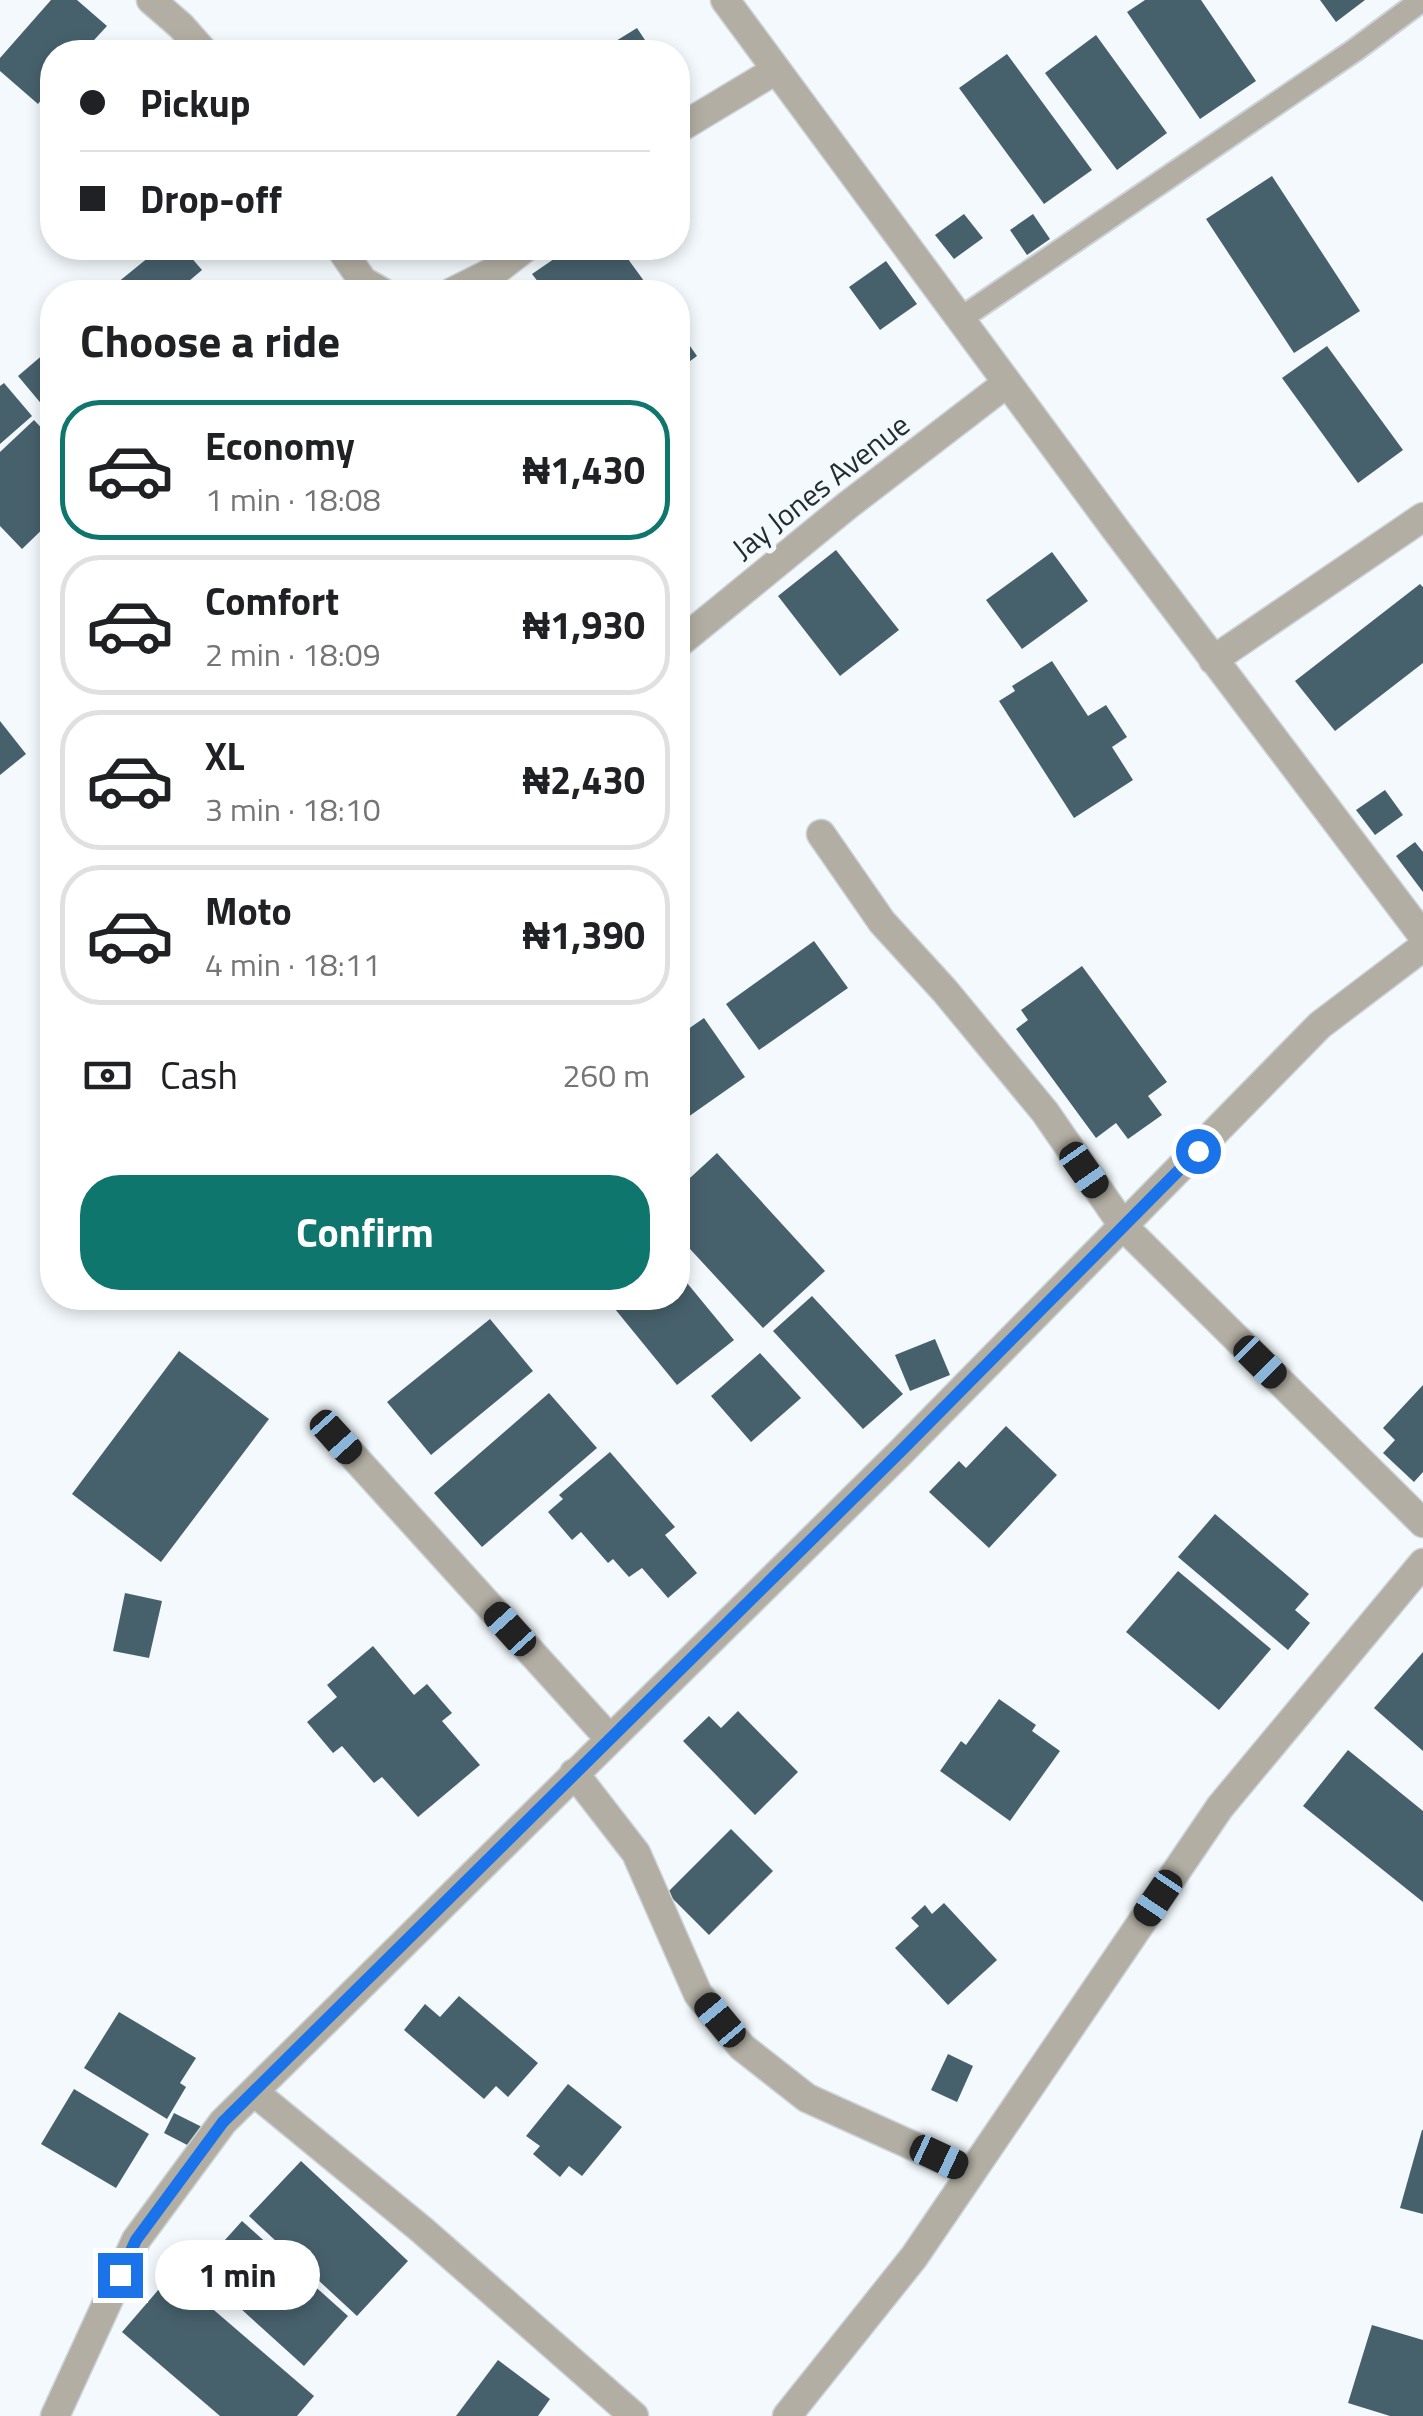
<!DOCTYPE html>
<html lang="en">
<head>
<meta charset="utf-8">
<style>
  :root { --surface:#fff; --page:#f2f2f2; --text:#202124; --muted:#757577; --line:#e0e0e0; --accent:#0f766e }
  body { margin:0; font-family:"Titillium Web",sans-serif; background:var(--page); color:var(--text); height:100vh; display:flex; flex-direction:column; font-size:38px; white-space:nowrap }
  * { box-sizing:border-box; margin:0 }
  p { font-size:32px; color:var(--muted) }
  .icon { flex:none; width:55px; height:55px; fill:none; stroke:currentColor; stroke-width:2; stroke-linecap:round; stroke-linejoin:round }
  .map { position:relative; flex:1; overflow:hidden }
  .panel { position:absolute; left:40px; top:280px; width:650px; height:1030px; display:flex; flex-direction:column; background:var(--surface); border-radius:40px; box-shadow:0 5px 15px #0003 }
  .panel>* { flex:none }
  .top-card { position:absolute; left:40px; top:40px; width:650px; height:220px; border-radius:40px; box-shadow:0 5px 15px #0003; display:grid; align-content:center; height:220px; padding:0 40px; background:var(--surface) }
  .end { position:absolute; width:45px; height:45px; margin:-22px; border:12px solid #1a73e8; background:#fff; box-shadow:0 0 0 5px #fff }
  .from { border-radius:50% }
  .bubble { position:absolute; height:70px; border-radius:35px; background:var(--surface); box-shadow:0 5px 15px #0003; font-size:32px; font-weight:700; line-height:70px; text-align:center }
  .car { position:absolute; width:30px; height:60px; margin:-30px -15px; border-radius:12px; box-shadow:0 0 8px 2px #0007; background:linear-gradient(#222 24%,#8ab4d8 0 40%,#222 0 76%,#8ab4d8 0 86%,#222 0) }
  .top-card b { display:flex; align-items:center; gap:35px; height:95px; font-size:38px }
  .top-card b+b { border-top:2px solid var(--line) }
  .top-card i { width:25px; height:25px; background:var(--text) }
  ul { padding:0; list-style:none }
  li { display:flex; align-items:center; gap:30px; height:140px; margin:0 20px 15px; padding:0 20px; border:5px solid var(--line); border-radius:40px }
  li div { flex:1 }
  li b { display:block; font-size:38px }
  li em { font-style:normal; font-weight:700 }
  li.current { border-color:var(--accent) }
  li>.icon { width:90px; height:90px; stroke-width:1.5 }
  h2 { padding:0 40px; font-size:45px; line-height:120px }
  .pay { display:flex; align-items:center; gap:25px; height:110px; padding:0 40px; font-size:38px }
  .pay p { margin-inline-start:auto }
  .button { display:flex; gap:20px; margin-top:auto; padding:20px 40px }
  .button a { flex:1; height:115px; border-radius:40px; background:var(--accent); color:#fff; font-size:40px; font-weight:700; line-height:115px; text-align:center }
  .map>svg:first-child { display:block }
</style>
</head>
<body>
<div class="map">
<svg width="1423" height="2416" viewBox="0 0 1423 2416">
  <rect width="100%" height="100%" fill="#f3f9fc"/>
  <path fill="#47616c" d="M 51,0 L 77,0 L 107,26 L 83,52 L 52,52 L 52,87 L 38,104 L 0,71 L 0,58 Z
    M 1145,0 L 1201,0 L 1256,81 L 1200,119 L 1127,12 Z
    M 1320,0 L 1365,0 L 1336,22 Z
    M 637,28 L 653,52 L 598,52 Z
    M 1096,35 L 1167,133 L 1117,170 L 1045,73 Z
    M 1007,54 L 1092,170 L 1044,204 L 959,88 Z
    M 1272,176 L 1360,311 L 1294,353 L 1206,219 Z
    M 964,214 L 983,238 L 954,259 L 935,235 Z
    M 1033,214 L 1050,239 L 1027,255 L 1010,230 Z
    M 160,248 L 183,248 L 202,270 L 176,292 L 106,292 Z
    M 570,248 L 620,248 L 652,292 L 546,292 L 532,274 Z
    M 886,261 L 917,304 L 880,330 L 849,287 Z
    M 678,329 L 697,356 L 678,370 Z
    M 1327,346 L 1403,450 L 1358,483 L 1282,378 Z
    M 52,347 L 52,410 L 49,413 L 18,376 Z
    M 4,383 L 32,416 L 0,444 L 0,386 Z
    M 34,420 L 52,439 L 52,479 L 45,486 L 52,493 L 52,520 L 22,549 L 0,526 L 0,452 Z
    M 836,550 L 899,630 L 840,676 L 778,596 Z
    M 1052,552 L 1088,601 L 1022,649 L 986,600 Z
    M 1420,584 L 1423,587 L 1423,663 L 1335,731 L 1295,681 Z
    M 1052,661 L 1088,716 L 1106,705 L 1127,737 L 1112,747 L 1133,780 L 1074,818 L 999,701 L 1015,691 L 1012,686 Z
    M 0,721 L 26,754 L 0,775 Z
    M 1385,790 L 1403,815 L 1375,835 L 1356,810 Z
    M 1415,842 L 1423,852 L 1423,892 L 1396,856 Z
    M 814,941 L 848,988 L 759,1050 L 726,1004 Z
    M 1082,966 L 1167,1082 L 1148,1096 L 1162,1115 L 1128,1139 L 1116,1123 L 1096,1138 L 1016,1029 L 1028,1020 L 1021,1010 Z
    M 704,1018 L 745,1077 L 678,1124 L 678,1036 Z
    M 717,1153 L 825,1271 L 763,1328 L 678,1236 L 678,1189 Z
    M 678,1272 L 734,1340 L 677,1385 L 606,1298 L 678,1298 Z
    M 812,1296 L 903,1394 L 863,1429 L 773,1331 Z
    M 490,1319 L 533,1371 L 431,1455 L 387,1402 Z
    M 935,1339 L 950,1375 L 910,1391 L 895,1355 Z
    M 179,1351 L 269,1419 L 161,1562 L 72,1494 Z
    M 760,1353 L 801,1398 L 751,1442 L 711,1396 Z
    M 1423,1385 L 1423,1472 L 1414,1482 L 1383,1453 L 1395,1440 L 1383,1428 Z
    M 549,1393 L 597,1448 L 482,1547 L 434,1493 Z
    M 1006,1426 L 1057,1475 L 989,1548 L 929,1492 L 959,1461 L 966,1468 Z
    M 610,1452 L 675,1527 L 665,1535 L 697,1573 L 668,1598 L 642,1568 L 629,1577 L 613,1559 L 608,1563 L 581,1532 L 572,1540 L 548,1512 L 563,1499 L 559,1495 Z
    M 1215,1514 L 1309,1594 L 1295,1610 L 1310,1623 L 1288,1650 L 1178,1557 Z
    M 1178,1571 L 1271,1649 L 1219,1710 L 1126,1632 Z
    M 125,1593 L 162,1601 L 149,1658 L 113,1651 Z
    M 373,1646 L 414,1695 L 427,1684 L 452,1713 L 442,1721 L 480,1765 L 418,1817 L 382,1777 L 374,1783 L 342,1746 L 333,1753 L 307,1722 L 337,1697 L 327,1685 Z
    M 1423,1652 L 1423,1751 L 1374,1708 Z
    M 999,1699 L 1036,1725 L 1032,1731 L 1060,1751 L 1010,1821 L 940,1771 L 961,1741 L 966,1745 Z
    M 738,1711 L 798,1772 L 755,1815 L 683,1741 L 709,1716 L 721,1728 Z
    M 1348,1750 L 1423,1811 L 1423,1902 L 1303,1806 Z
    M 731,1829 L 773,1871 L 709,1935 L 667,1893 Z
    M 944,1903 L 997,1960 L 948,2005 L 895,1948 L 919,1926 L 911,1918 L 925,1905 L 932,1914 Z
    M 459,1996 L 538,2063 L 508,2097 L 496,2086 L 484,2099 L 404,2030 L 425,2004 L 440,2017 Z
    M 119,2012 L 196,2058 L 180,2083 L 186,2087 L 167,2119 L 84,2068 Z
    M 948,2054 L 973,2066 L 957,2102 L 931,2090 Z
    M 568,2084 L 622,2127 L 582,2176 L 569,2166 L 560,2177 L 533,2154 L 540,2146 L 526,2136 Z
    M 74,2089 L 149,2134 L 116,2188 L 41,2144 Z
    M 174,2113 L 204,2128 L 193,2148 L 164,2133 Z
    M 1422,2130 L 1423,2130 L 1423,2214 L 1400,2208 Z
    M 301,2161 L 408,2261 L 357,2316 L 249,2216 Z
    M 242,2221 L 348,2316 L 304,2366 L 198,2270 Z
    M 172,2274 L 314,2396 L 297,2416 L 220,2416 L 122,2332 Z
    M 1372,2325 L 1423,2340 L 1423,2416 L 1390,2416 L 1348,2403 Z
    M 498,2360 L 550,2399 L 538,2416 L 456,2416 Z"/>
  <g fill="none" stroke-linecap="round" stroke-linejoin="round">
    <defs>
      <path id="service" d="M 960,319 L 1355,50 L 1422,0"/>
      <path id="minor" d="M 151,0 L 181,26 L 204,52
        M 725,0 L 1116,530 L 1423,936
        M 678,129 L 776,70
        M 340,248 L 363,281 L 382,292
        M 452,292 L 498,269 L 525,248
        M 678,644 L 848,505 L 1007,383
        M 1213,660 L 1423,517
        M 821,834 L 882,922 L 945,991 L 1045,1112 L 1124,1227 L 1423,1523
        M 336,1437 L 609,1738
        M 574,1773 L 636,1853 L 698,1994 L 742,2047 L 807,2098 L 971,2172
        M 254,2092 L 422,2230 L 634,2416
        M 55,2416 L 136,2240 L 223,2122 L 902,1451 L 1320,1025 L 1423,947
        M 787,2416 L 914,2257 L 1220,1807 L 1423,1563"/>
    </defs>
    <use href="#service" stroke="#cdd4d7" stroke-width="26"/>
    <use href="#minor" stroke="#cdd4d7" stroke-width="31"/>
    <use href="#service" stroke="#b2aea3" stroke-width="22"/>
    <use href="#minor" stroke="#b2aea3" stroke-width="28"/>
  </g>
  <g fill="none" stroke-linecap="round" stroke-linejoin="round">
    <path stroke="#1a73e8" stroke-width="12" d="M 120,2275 L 136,2240 L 223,2122 L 902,1450 L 1198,1151"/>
  </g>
  <g text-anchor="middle" stroke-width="10" stroke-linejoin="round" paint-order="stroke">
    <g font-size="30" fill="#212d31" stroke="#f3f9fc">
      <text transform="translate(821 487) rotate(-38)" y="10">Jay Jones Avenue</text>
    </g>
  </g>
</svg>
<i class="end from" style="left:1198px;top:1151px"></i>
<i class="end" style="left:120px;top:2275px"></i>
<div class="bubble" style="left:155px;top:2240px;width:165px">1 min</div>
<i class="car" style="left:1084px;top:1170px;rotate:145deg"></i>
<i class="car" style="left:1260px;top:1362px;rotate:135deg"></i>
<i class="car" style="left:336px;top:1437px;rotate:138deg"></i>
<i class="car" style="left:510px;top:1629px;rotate:318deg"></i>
<i class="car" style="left:1158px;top:1898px;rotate:214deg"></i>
<i class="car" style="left:720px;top:2020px;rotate:320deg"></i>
<i class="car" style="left:939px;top:2157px;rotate:115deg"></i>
<div class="top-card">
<b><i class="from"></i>Pickup</b>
<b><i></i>Drop-off</b>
</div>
<section class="panel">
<h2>Choose a ride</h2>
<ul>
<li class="current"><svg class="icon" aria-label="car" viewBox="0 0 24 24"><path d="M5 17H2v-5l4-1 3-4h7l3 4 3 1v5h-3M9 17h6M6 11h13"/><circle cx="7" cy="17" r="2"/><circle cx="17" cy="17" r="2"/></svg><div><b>Economy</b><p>1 min · 18:08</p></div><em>₦1,430</em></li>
<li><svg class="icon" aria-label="car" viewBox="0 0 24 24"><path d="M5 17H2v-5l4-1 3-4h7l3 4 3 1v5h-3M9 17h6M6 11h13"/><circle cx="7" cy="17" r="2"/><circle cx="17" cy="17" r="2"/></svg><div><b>Comfort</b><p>2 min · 18:09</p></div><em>₦1,930</em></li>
<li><svg class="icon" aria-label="car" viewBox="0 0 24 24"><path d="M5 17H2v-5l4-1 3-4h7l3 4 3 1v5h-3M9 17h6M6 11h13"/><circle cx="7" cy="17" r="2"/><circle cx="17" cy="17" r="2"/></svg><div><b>XL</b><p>3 min · 18:10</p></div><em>₦2,430</em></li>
<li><svg class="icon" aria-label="car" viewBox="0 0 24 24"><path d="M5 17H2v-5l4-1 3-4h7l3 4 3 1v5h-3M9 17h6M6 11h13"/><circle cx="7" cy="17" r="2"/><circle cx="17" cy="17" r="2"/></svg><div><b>Moto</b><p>4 min · 18:11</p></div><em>₦1,390</em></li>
</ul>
<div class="pay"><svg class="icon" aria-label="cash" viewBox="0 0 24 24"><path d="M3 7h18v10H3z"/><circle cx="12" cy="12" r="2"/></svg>Cash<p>260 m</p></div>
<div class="button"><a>Confirm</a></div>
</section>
</div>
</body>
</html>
